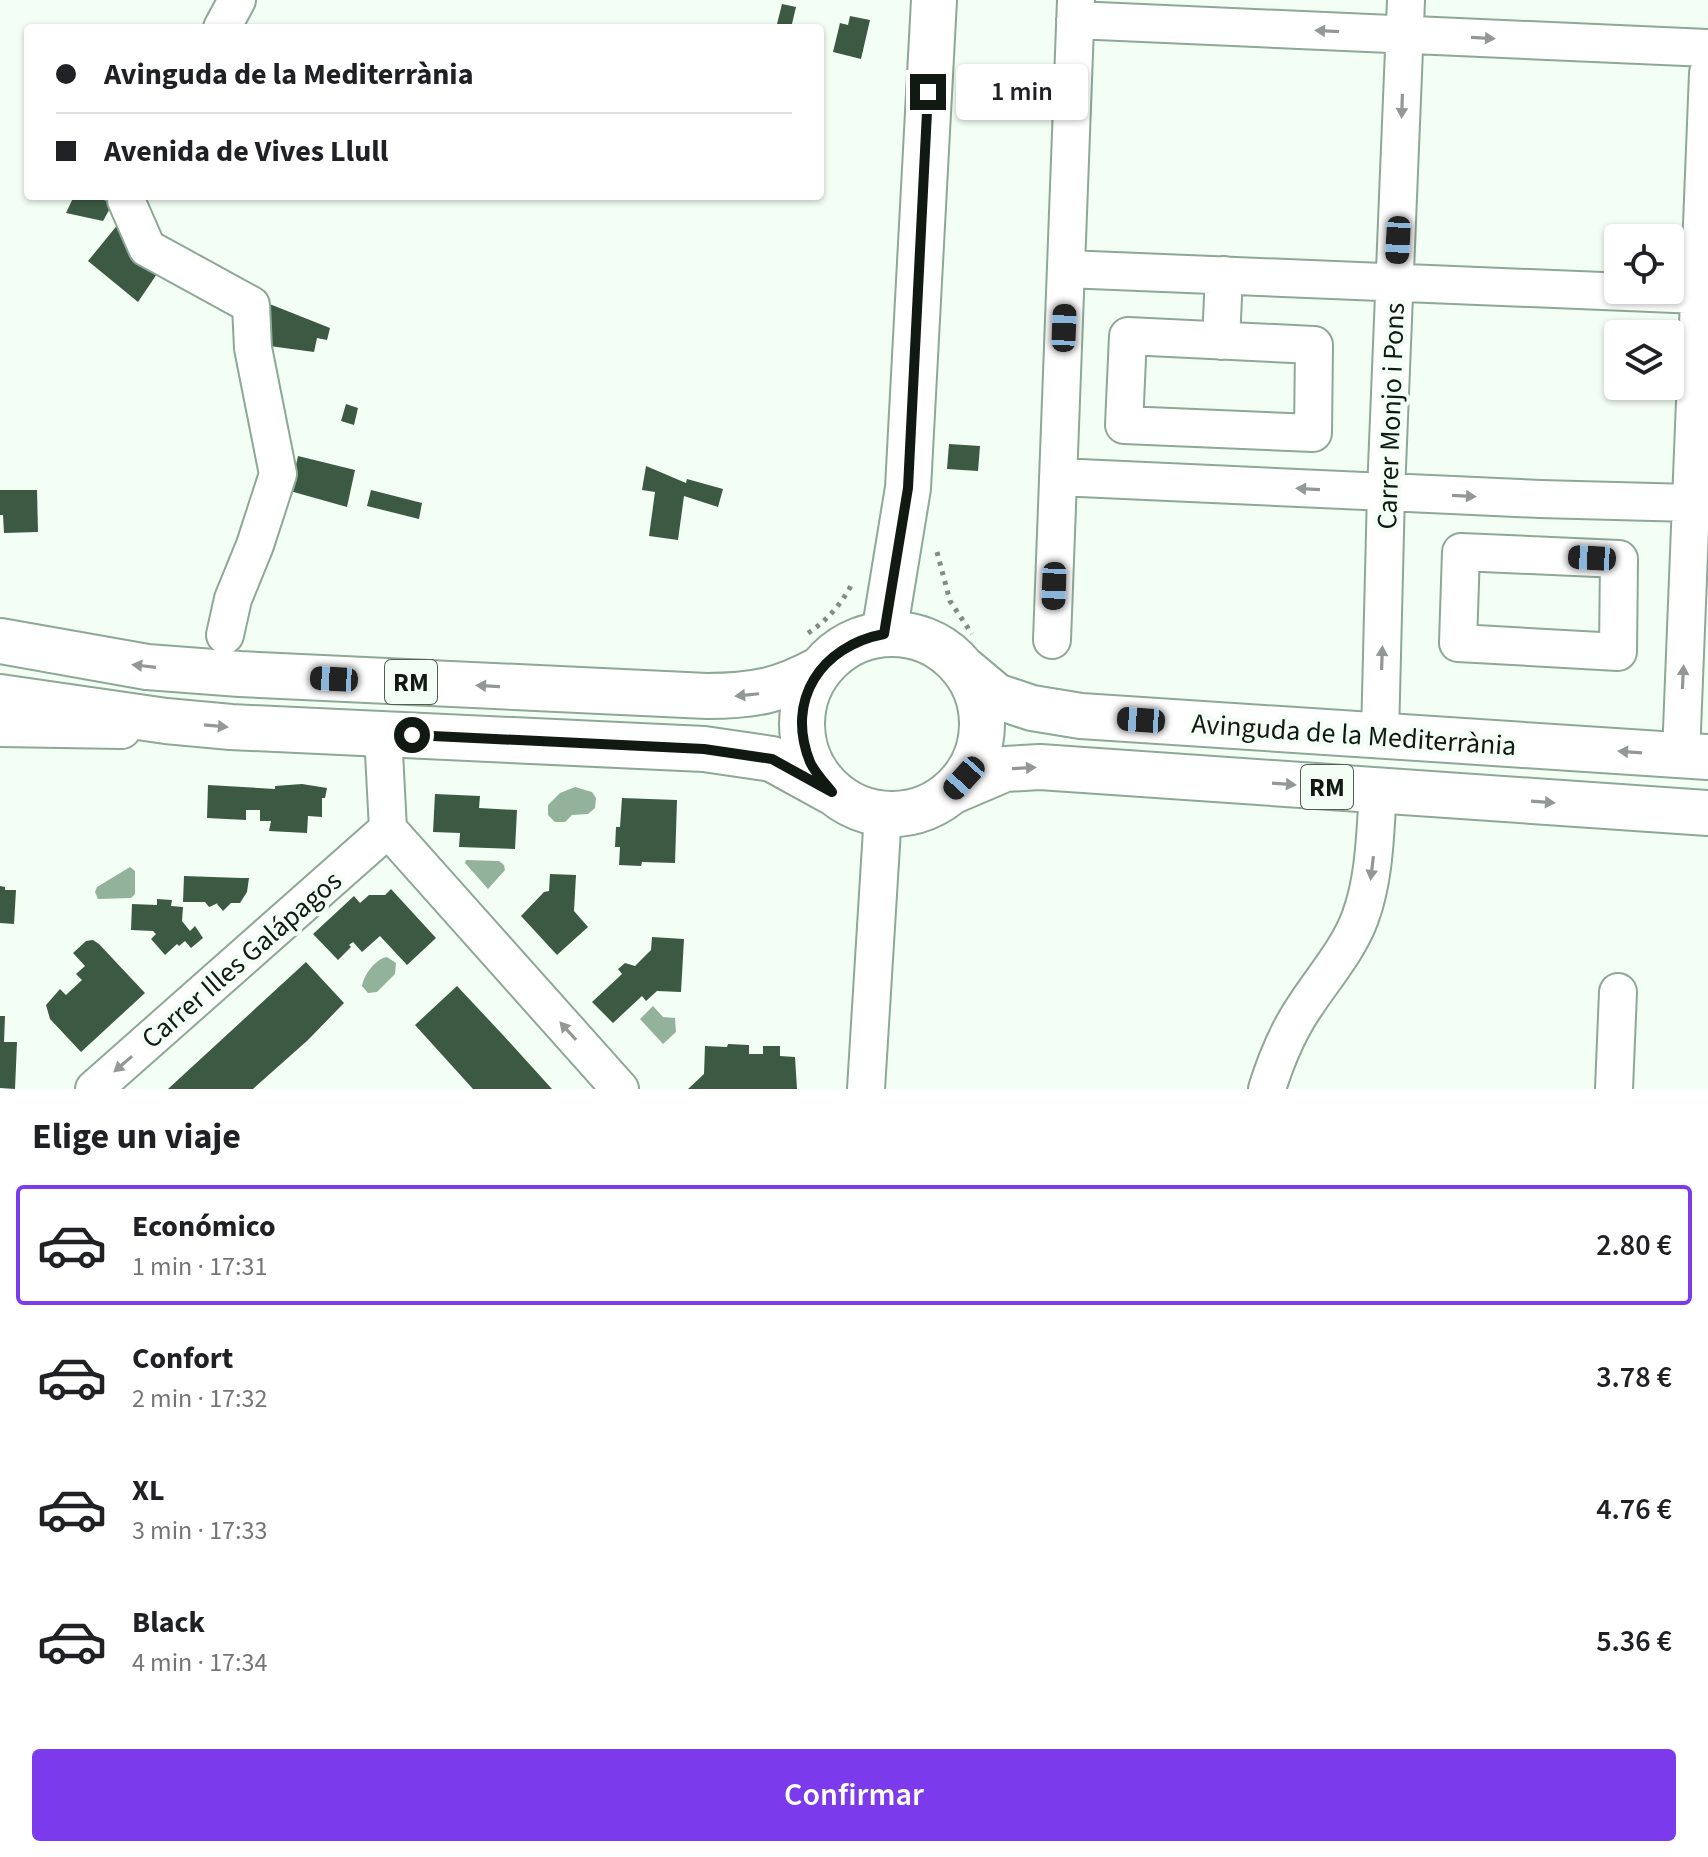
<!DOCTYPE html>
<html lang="es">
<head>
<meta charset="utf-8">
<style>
  :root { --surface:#fff; --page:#f6f6f6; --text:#202124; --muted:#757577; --line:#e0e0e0; --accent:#7c3aed }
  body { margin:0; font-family:"Source Sans 3",sans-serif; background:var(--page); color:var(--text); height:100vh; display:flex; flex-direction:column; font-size:30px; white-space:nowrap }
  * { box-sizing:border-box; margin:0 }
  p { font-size:26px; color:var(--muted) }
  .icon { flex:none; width:44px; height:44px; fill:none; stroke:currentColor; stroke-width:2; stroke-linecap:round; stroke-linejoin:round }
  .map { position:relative; height:1089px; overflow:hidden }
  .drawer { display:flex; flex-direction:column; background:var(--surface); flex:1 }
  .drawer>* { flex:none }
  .hud { position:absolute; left:24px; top:24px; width:800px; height:176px; border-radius:8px; box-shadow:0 2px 6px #0004; display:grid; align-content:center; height:176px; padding:0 32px; background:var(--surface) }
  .controls { position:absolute; left:1604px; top:224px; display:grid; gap:16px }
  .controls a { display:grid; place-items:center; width:80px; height:80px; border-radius:8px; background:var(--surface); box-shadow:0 2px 6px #0004; font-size:40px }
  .end { position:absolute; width:36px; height:36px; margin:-18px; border:10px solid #101a13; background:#fff; box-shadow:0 0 0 4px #fff }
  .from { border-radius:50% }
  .bubble { position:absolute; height:56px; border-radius:8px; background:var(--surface); box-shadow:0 2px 6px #0004; font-size:26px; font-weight:600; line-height:56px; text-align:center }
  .car { position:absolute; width:24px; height:48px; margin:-24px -12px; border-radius:10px; box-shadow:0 0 6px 2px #0007; background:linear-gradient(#222 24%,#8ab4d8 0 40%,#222 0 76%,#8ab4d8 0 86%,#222 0) }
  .hud b { display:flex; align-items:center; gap:28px; height:76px; font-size:30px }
  .hud b+b { border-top:2px solid var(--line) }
  .hud i { width:20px; height:20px; background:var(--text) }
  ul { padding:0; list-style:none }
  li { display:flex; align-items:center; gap:24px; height:120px; margin:0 16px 12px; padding:0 16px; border:4px solid transparent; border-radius:8px }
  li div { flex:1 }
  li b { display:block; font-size:30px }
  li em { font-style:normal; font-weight:600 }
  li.current { border-color:var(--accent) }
  li>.icon { width:72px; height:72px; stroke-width:1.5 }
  h2 { padding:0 32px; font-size:36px; line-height:96px }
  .button { display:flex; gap:16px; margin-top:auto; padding:16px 32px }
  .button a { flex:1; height:92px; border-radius:8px; background:var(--accent); color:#fff; font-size:32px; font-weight:600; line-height:92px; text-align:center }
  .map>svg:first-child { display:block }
</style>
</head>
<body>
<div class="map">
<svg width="1708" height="1089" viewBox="0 0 1708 1089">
  <rect width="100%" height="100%" fill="#f3fef5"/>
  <path fill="#93b29b" d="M 575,787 L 592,792 L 596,798 L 595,808 L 588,814 L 572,815 L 565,822 L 555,822 L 548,815 L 548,805 L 560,793 Z
    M 466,860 L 499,861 L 504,865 L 505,870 L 488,889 L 465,863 Z
    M 130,867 L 135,871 L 135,894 L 131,898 L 98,899 L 95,892 L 97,887 Z
    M 387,957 L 396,963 L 395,974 L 377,992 L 368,993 L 362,986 C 364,975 375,959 387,957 Z
    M 653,1006 L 663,1017 L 675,1018 L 676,1032 L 663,1044 L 640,1019 Z"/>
  <path fill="#3c5944" d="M 782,4 L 796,7 L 791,28 L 776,28 Z
    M 850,16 L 870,20 L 861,59 L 833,52 L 840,23 L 848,25 Z
    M 74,196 L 92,196 L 113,203 L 103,221 L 66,213 Z
    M 119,223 L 163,265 L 138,302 L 88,261 Z
    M 262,301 L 330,328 L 327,340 L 317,338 L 314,352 L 262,345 Z
    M 346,404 L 358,408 L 354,425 L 341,421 Z
    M 949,444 L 980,446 L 978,471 L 947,469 Z
    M 298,456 L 355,470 L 347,507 L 290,491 Z
    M 646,466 L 686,483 L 687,479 L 723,489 L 718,507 L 684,496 L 678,540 L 649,536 L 655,492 L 642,490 Z
    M 0,490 L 37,490 L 38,532 L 4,533 L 3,515 L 0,515 Z
    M 371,490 L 422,503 L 419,519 L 367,506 Z
    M 302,784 L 327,788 L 325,798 L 322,798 L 322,817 L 308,816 L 307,833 L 269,831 L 271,821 L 260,821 L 260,810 L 246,810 L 246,820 L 207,818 L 208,785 L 275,789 L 275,786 Z
    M 435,794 L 480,796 L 479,808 L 517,810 L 515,849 L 459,847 L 460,833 L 433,832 Z
    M 622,798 L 677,800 L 675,863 L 642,862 L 641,866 L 619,865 L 620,847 L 615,847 L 616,827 L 620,827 Z
    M 550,874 L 576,875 L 574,911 L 588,927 L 557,955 L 521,916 L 544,892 L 549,891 Z
    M 184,876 L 241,878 L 249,878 L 247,892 L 240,903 L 231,903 L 223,911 L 217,904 L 218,903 L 209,907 L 205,902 L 183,902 Z
    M 0,886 L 5,887 L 5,890 L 16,890 L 14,924 L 0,923 Z
    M 391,889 L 436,938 L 407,965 L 380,936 L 362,952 L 353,942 L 349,945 L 351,947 L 338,960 L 313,934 L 354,896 L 360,903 L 369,895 L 385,895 Z
    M 157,899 L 172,900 L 171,906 L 183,907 L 182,921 L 190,931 L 195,926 L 203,938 L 191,948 L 185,941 L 179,946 L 177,944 L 165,955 L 151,939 L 156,934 L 153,931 L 131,930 L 132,904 L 157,905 Z
    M 652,937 L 684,939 L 681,992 L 657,991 L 646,1001 L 642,996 L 613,1023 L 592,1002 L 622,974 L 618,969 L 625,963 L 635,966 L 651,950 Z
    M 93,940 L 99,944 L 145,993 L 81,1052 L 50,1019 L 46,1005 L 60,989 L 66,995 L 82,980 L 76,974 L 85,966 L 73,953 L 86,941 Z
    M 306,962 L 344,1003 L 308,1040 L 253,1089 L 168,1089 Z
    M 457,986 L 502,1034 L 552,1089 L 473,1089 L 415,1025 Z
    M 0,1016 L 5,1016 L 4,1042 L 17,1042 L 15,1089 L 0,1088 Z
    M 728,1044 L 749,1045 L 749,1054 L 763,1054 L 763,1046 L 780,1046 L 780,1056 L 795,1057 L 797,1089 L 688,1089 L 704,1074 L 705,1046 L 727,1047 Z"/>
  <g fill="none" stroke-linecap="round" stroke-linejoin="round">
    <defs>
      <path id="street" d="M 1075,20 L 1708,48
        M 222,28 L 237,0
        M 128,196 L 126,200 L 147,248 L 251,305 L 253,348 L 278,474 L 255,545 L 233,599 L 225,635
        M 1066,269 L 1699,295
        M 1128,336 L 1314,345 L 1313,433 L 1124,425 Z
        M 1221,341 L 1224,275
        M 1058,477 L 1540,499 L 1691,503
        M 1461,552 L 1619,559 L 1618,652 L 1458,643 Z
        M 1052,640 L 1076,0
        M 0,728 L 122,730
        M 383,734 L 388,829
        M 1380,736 L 1386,492 L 1406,0
        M 1681,755 L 1708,73
        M 94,1089 L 388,829 L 620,1089
        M 866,1089 L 883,813
        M 1267,1089 C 1276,1060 1288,1031 1305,1006 C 1324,977 1348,950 1360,918 C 1375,877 1375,833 1378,791
        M 1614,1089 L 1618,992"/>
      <path id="secondary" d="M 884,634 L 908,488 L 934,0"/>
      <path id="primary" d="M802 724a90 90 0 1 1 180 0a90 90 0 1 1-180 0Z
        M 0,641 L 147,667 L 240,674 L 707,696 C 752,696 780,691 820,669
        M 965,670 L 996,696 L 1032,708 L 1081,716 L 1708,757
        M 0,697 L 166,721 L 231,727 L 704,749 L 772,759 L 832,792
        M 951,792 L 1005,769 L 1040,767 L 1708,813"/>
    </defs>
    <use href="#street" stroke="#8da894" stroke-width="40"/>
    <use href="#secondary" stroke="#8da894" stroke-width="48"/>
    <use href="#primary" stroke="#8da894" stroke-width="48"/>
    <path stroke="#818c84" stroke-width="5" stroke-dasharray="4 6" stroke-linecap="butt" d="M 937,552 L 950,601 L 972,634
      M 808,633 C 828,620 842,603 853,582"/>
    <use href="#street" stroke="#fff" stroke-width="36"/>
    <use href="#secondary" stroke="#fff" stroke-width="44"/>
    <use href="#primary" stroke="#fff" stroke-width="44"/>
  </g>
  <defs><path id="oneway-solid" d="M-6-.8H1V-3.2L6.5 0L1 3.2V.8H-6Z" transform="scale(2)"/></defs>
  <g fill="#939895">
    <use href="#oneway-solid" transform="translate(1327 31) rotate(-177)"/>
    <use href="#oneway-solid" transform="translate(1483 38) rotate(3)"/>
    <use href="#oneway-solid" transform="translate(1402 106) rotate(92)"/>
    <use href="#oneway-solid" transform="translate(1308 489) rotate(-177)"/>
    <use href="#oneway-solid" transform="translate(1464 496) rotate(3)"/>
    <use href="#oneway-solid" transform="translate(1382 658) rotate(-88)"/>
    <use href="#oneway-solid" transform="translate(144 666) rotate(-173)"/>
    <use href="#oneway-solid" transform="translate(1683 677) rotate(-87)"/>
    <use href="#oneway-solid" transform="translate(488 686) rotate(-177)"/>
    <use href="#oneway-solid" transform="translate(747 695) rotate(174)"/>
    <use href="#oneway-solid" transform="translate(216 726) rotate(5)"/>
    <use href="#oneway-solid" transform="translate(1630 752) rotate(-176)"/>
    <use href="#oneway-solid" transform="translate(1024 768) rotate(-3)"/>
    <use href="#oneway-solid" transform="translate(1284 784) rotate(4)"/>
    <use href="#oneway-solid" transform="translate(1543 802) rotate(4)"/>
    <use href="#oneway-solid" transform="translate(1372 868) rotate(97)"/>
    <use href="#oneway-solid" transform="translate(568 1031) rotate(-132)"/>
    <use href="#oneway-solid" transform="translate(123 1064) rotate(139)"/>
  </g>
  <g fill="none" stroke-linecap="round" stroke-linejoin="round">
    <path stroke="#101a13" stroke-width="10" d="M 412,735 L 704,749 L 772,759 L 832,792 C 825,783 815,773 810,762 C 785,700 821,646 884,634 L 908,488 L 928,92"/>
  </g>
  <g text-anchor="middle" stroke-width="8" stroke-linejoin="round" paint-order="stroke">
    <g fill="#f3fef5" stroke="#545e57" stroke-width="2">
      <rect x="385" y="660" width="52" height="44" rx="6"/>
      <rect x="1301" y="765" width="52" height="44" rx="6"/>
    </g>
    <g font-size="26" font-weight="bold" fill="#101a13">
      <text x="411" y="691">RM</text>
      <text x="1327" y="796">RM</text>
    </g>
    <g font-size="28" fill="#101a13" stroke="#f3fef5">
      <text transform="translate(1390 416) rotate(-88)" y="10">Carrer Monjo i Pons</text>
      <text transform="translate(1354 734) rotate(4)" y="10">Avinguda de la Mediterrània</text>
      <text transform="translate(241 959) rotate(-41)" y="10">Carrer Illes Galápagos</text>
    </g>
  </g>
</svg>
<div class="controls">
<a><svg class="icon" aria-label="locate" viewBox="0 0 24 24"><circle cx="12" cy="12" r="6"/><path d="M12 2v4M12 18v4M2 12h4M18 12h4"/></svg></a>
<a><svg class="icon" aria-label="layers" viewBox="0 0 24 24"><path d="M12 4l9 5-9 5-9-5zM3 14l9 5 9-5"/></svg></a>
</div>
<i class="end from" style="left:412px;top:735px"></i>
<i class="end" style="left:928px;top:92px"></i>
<div class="bubble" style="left:956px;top:64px;width:132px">1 min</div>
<i class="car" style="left:1398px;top:240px;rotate:183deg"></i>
<i class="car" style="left:1064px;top:328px;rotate:2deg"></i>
<i class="car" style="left:1592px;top:558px;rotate:273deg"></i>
<i class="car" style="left:1054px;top:586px;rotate:182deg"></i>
<i class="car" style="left:334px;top:679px;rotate:273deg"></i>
<i class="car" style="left:1141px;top:720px;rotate:274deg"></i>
<i class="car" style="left:964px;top:778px;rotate:222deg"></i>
<div class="hud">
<b><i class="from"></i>Avinguda de la Mediterrània</b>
<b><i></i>Avenida de Vives Llull</b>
</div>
</div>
<section class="drawer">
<h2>Elige un viaje</h2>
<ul>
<li class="current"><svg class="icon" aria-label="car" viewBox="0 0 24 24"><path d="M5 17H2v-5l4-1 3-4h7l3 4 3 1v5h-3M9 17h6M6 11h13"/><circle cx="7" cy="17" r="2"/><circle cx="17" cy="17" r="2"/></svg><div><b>Económico</b><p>1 min · 17:31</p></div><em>2.80 €</em></li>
<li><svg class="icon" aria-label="car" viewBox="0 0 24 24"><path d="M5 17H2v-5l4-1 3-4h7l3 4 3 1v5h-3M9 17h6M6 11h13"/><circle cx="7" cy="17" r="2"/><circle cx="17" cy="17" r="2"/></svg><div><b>Confort</b><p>2 min · 17:32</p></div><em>3.78 €</em></li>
<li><svg class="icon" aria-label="car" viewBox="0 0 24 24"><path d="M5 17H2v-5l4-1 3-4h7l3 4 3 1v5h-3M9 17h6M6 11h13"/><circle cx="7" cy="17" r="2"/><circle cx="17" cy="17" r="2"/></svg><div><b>XL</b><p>3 min · 17:33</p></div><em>4.76 €</em></li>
<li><svg class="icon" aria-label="car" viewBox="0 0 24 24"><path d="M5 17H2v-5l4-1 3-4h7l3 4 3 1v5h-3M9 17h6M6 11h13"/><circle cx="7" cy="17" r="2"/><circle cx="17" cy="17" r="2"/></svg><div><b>Black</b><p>4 min · 17:34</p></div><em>5.36 €</em></li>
</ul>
<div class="button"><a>Confirmar</a></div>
</section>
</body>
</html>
